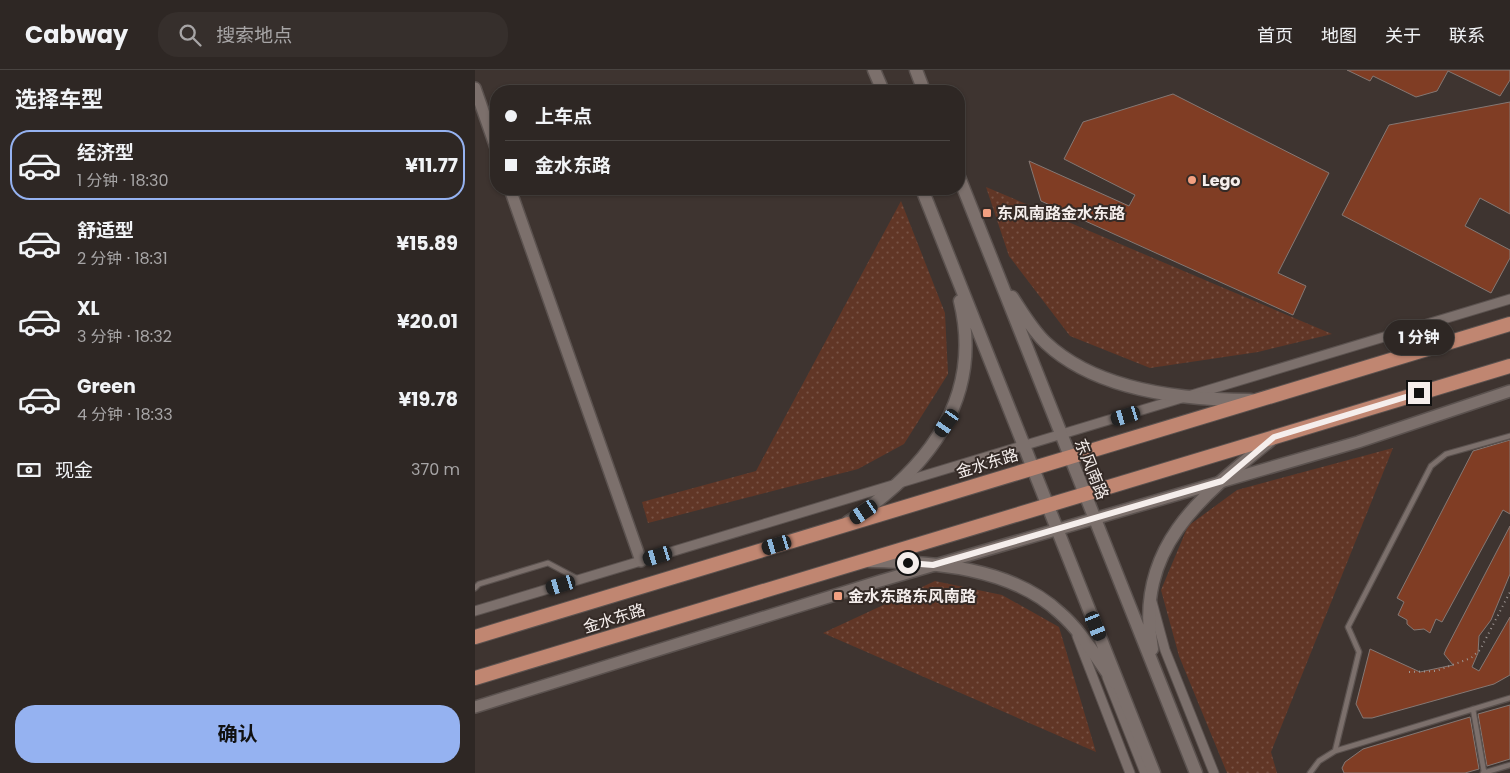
<!DOCTYPE html>
<html lang="zh">
<head>
<meta charset="utf-8">
<style>
  :root { --surface:#2e2724; --page:#362f2c; --text:#f1f3f6; --muted:#a7a5a6; --line:#494441; --accent:#95b2f1 }
  body { margin:0; font-family:Poppins,"Noto Sans SC",sans-serif; background:var(--page); color:var(--text); height:100vh; display:flex; flex-direction:column; font-size:19px; white-space:nowrap }
  * { box-sizing:border-box; margin:0 }
  p { font-size:16px; color:var(--muted) }
  .icon { flex:none; width:28px; height:28px; fill:none; stroke:currentColor; stroke-width:2; stroke-linecap:round; stroke-linejoin:round }
  .map { position:relative; flex:1; overflow:hidden }
  .drawer { display:flex; flex-direction:column; background:var(--surface); width:475px }
  .drawer>* { flex:none }
  .banner { position:absolute; left:15px; top:15px; width:475px; height:110px; border-radius:20px; box-shadow:0 1px 4px #0004,0 0 0 1px var(--line); display:grid; align-content:center; height:110px; padding:0 15px; background:var(--surface) }
  .end { position:absolute; width:22px; height:22px; margin:-11px; border:6px solid #f5eeec; background:#111; box-shadow:0 0 0 2px #111 }
  .from { border-radius:50% }
  .bubble { position:absolute; height:35px; border-radius:18px; background:var(--surface); box-shadow:0 1px 4px #0004,0 0 0 1px var(--line); font-size:16px; font-weight:700; line-height:35px; text-align:center }
  .car { position:absolute; width:15px; height:30px; margin:-15px -8px; border-radius:6px; box-shadow:0 0 4px 1px #0007; background:linear-gradient(#222 24%,#8ab4d8 0 40%,#222 0 76%,#8ab4d8 0 86%,#222 0) }
  .banner b { display:flex; align-items:center; gap:18px; height:48px; font-size:19px }
  .banner b+b { border-top:1px solid var(--line) }
  .banner i { width:12px; height:12px; background:var(--text) }
  ul { padding:0; list-style:none }
  li { display:flex; align-items:center; gap:15px; height:70px; margin:0 10px 8px; padding:0 5px; border:2px solid transparent; border-radius:20px }
  li div { flex:1 }
  li b { display:block; font-size:19px }
  li em { font-style:normal; font-weight:700 }
  li.active { border-color:var(--accent) }
  li>.icon { width:45px; height:45px; stroke-width:1.5 }
  h2 { padding:0 15px; font-size:22px; line-height:60px }
  .pay { display:flex; align-items:center; gap:12px; height:55px; padding:0 15px; font-size:19px }
  .pay p { margin-inline-start:auto }
  .primary-button { display:flex; gap:10px; margin-top:auto; padding:10px 15px }
  .primary-button a { flex:1; height:58px; border-radius:20px; background:var(--accent); color:#111; font-size:20px; font-weight:700; line-height:58px; text-align:center }
  header { display:flex; align-items:center; gap:30px; box-sizing:border-box; height:70px; padding:0 25px; background:var(--surface); border-bottom:1px solid var(--line) }
  header strong { font-size:24px }
  nav { display:flex; gap:28px; margin-inline-start:auto; font-size:18px }
  .search { width:350px; height:45px; background:var(--page); display:flex; align-items:center; gap:12px; box-sizing:border-box; padding:0 18px; border-radius:20px; color:var(--muted); font-size:19px }
  main { display:flex; flex:1; min-height:0 }
  .map>svg:first-child { display:block }
</style>
</head>
<body>
<header>
<strong>Cabway</strong>
<div class="search"><svg class="icon" aria-label="search" viewBox="0 0 24 24"><circle cx="10" cy="10" r="6"/><path d="M15 15l6 6"/></svg>搜索地点</div>
<nav><a>首页</a><a>地图</a><a>关于</a><a>联系</a></nav>
</header>
<main>
<section class="drawer">
<h2>选择车型</h2>
<ul>
<li class="active"><svg class="icon" aria-label="car" viewBox="0 0 24 24"><path d="M5 17H2v-5l4-1 3-4h7l3 4 3 1v5h-3M9 17h6M6 11h13"/><circle cx="7" cy="17" r="2"/><circle cx="17" cy="17" r="2"/></svg><div><b>经济型</b><p>1 分钟 · 18:30</p></div><em>¥11.77</em></li>
<li><svg class="icon" aria-label="car" viewBox="0 0 24 24"><path d="M5 17H2v-5l4-1 3-4h7l3 4 3 1v5h-3M9 17h6M6 11h13"/><circle cx="7" cy="17" r="2"/><circle cx="17" cy="17" r="2"/></svg><div><b>舒适型</b><p>2 分钟 · 18:31</p></div><em>¥15.89</em></li>
<li><svg class="icon" aria-label="car" viewBox="0 0 24 24"><path d="M5 17H2v-5l4-1 3-4h7l3 4 3 1v5h-3M9 17h6M6 11h13"/><circle cx="7" cy="17" r="2"/><circle cx="17" cy="17" r="2"/></svg><div><b>XL</b><p>3 分钟 · 18:32</p></div><em>¥20.01</em></li>
<li><svg class="icon" aria-label="car" viewBox="0 0 24 24"><path d="M5 17H2v-5l4-1 3-4h7l3 4 3 1v5h-3M9 17h6M6 11h13"/><circle cx="7" cy="17" r="2"/><circle cx="17" cy="17" r="2"/></svg><div><b>Green</b><p>4 分钟 · 18:33</p></div><em>¥19.78</em></li>
</ul>
<div class="pay"><svg class="icon" aria-label="cash" viewBox="0 0 24 24"><path d="M3 7h18v10H3z"/><circle cx="12" cy="12" r="2"/></svg>现金<p>370 m</p></div>
<div class="primary-button"><a>确认</a></div>
</section>
<div class="map">
<svg width="1035" height="703" viewBox="0 0 1035 703">
  <defs>
    <pattern id="park-dots" width="8" height="8" patternUnits="userSpaceOnUse" patternTransform="scale(1.25)"><rect width="8" height="8" fill="#613626"/><path d="M2 2h.1M6 6h.1" fill="none" stroke="#785346" stroke-width="1.8" stroke-linecap="round"/></pattern>
  </defs>
  <rect width="100%" height="100%" fill="#3e3430"/>
  <path fill="url(#park-dots)" d="M 511,117 L 857,264 L 783,282 L 675,298 L 595,266 L 534,186 Z
    M 426,131 L 470,243 L 473,304 L 429,374 L 383,399 L 173,453 L 167,432 L 281,401 Z
    M 918,378 L 796,682 L 802,703 L 752,703 L 704,586 L 686,520 L 713,456 L 762,420 Z
    M 460,511 L 527,525 L 584,557 L 621,682 L 348,563 Z"/>
  <path fill="#803d24" stroke="#847874" d="M 872,0 L 1035,0 L 1035,10 L 1025,26 L 973,1 L 962,21 L 941,27 L 898,6 L 895,11 Z
    M 698,24 L 854,103 L 803,203 L 831,216 L 818,245 L 566,131 L 554,91 L 654,136 L 660,125 L 589,89 L 608,52 Z
    M 1035,32 L 1035,144 L 1005,128 L 990,156 L 1035,180 L 1035,188 L 1016,223 L 867,145 L 914,55 Z
    M 1035,370 L 1035,444 L 1028,440 L 967,552 L 961,549 L 955,563 L 949,559 L 939,560 L 932,554 L 932,550 L 923,545 L 929,532 L 922,528 L 998,381 Z
    M 1035,456 L 1035,504 L 1016,550 L 1004,566 L 1003,583 L 997,597 L 1004,601 L 1035,547 L 1035,605 L 1019,614 L 897,648 L 888,648 L 881,634 L 895,579 L 945,602 L 978,595 L 969,584 L 971,579 Z
    M 1035,635 L 1035,689 L 1012,696 L 1003,644 Z
    M 995,647 L 1004,699 L 990,703 L 869,703 L 867,698 L 870,692 L 888,679 Z"/>
  <g fill="none" stroke-linecap="round" stroke-linejoin="round">
    <defs>
      <path id="service" d="M 0,518 L 4,514 L 73,493 L 103,509
        M 998,639 L 1009,702
        M 860,681 L 884,582 L 873,557 L 956,396 L 971,384 L 1035,366
        M 835,703 L 844,691 L 860,681 L 1035,628
        M 1008,703 L 1035,695"/>
      <path id="minor" d="M 677,532 L 690,580 L 739,703
        M 0,541 L 1035,229
        M 602,566 L 655,703
        M 632,607 L 670,703"/>
      <path id="tertiary" d="M 0,18 L 21,78
        M 35,119 L 166,491
        M 0,637 L 405,511 L 883,372 L 1035,321"/>
      <path id="secondary" d="M 399,0 L 408,21
        M 441,0 L 449,21
        M 484,107 L 721,703
        M 447,119 L 679,703
        M 537,227 C 547,242 557,260 571,273 C 622,321 709,330 776,330
        M 373,452 C 452,400 509,329 485,231
        M 394,491 C 457,492 536,497 585,543 C 607,562 622,589 639,612
        M 677,579 C 659,478 726,426 797,369"/>
      <path id="primary" d="M 0,567 L 1035,254
        M 0,608 L 1035,296"/>
    </defs>
    <use href="#service" stroke="#5b524f" stroke-width="7"/>
    <use href="#minor" stroke="#5b524f" stroke-width="11"/>
    <use href="#tertiary" stroke="#5b524f" stroke-width="14"/>
    <use href="#secondary" stroke="#5b524f" stroke-width="15"/>
    <use href="#primary" stroke="#5b524f" stroke-width="16"/>
    <path stroke="#9d9592" stroke-width="2" stroke-dasharray="1 4" stroke-linecap="butt" d="M 934,602 L 961,601 L 996,588 L 1005,580 L 1035,522"/>
    <use href="#service" stroke="#7c706c" stroke-width="4.5"/>
    <use href="#minor" stroke="#7c706c" stroke-width="9"/>
    <use href="#tertiary" stroke="#7c706c" stroke-width="11"/>
    <use href="#secondary" stroke="#7c706c" stroke-width="12"/>
    <use href="#primary" stroke="#c08671" stroke-width="14"/>
  </g>
  <g fill="none" stroke-linecap="round" stroke-linejoin="round">
    <path stroke="#f5eeec" stroke-width="6" d="M 433,493 L 458,495 L 747,411 L 799,367 L 944,323"/>
  </g>
  <g fill="#f3a081" stroke="#342a26" stroke-width="2">
    <circle cx="717" cy="110" r="5"/>
    <rect x="507" y="138" width="10" height="10" rx="2.5"/>
    <rect x="358" y="521" width="10" height="10" rx="2.5"/>
  </g>
  <g text-anchor="middle" stroke-width="4" stroke-linejoin="round" paint-order="stroke">
    <g font-size="16" font-weight="bold" fill="#f5eeec" stroke="#342a26" text-anchor="start">
      <text x="727" y="116">Lego</text>
      <text x="522" y="149">东风南路金水东路</text>
      <text x="373" y="532">金水东路东风南路</text>
    </g>
    <g font-size="16" fill="#f5eeec" stroke="#342a26">
      <text transform="translate(512 393) rotate(-17)" y="6">金水东路</text>
      <text transform="translate(617 399) rotate(68)" y="6">东风南路</text>
      <text transform="translate(139 548) rotate(-17)" y="6">金水东路</text>
    </g>
  </g>
</svg>
<i class="end from" style="left:433px;top:493px"></i>
<i class="end" style="left:944px;top:323px"></i>
<div class="bubble" style="left:909px;top:250px;width:70px">1 分钟</div>
<i class="car" style="left:651px;top:346px;rotate:253deg"></i>
<i class="car" style="left:472px;top:353px;rotate:215deg"></i>
<i class="car" style="left:389px;top:442px;rotate:236deg"></i>
<i class="car" style="left:302px;top:475px;rotate:253deg"></i>
<i class="car" style="left:183px;top:486px;rotate:253deg"></i>
<i class="car" style="left:86px;top:515px;rotate:253deg"></i>
<i class="car" style="left:621px;top:556px;rotate:158deg"></i>
<div class="banner">
<b><i class="from"></i>上车点</b>
<b><i></i>金水东路</b>
</div>
</div>
</main>
</body>
</html>
